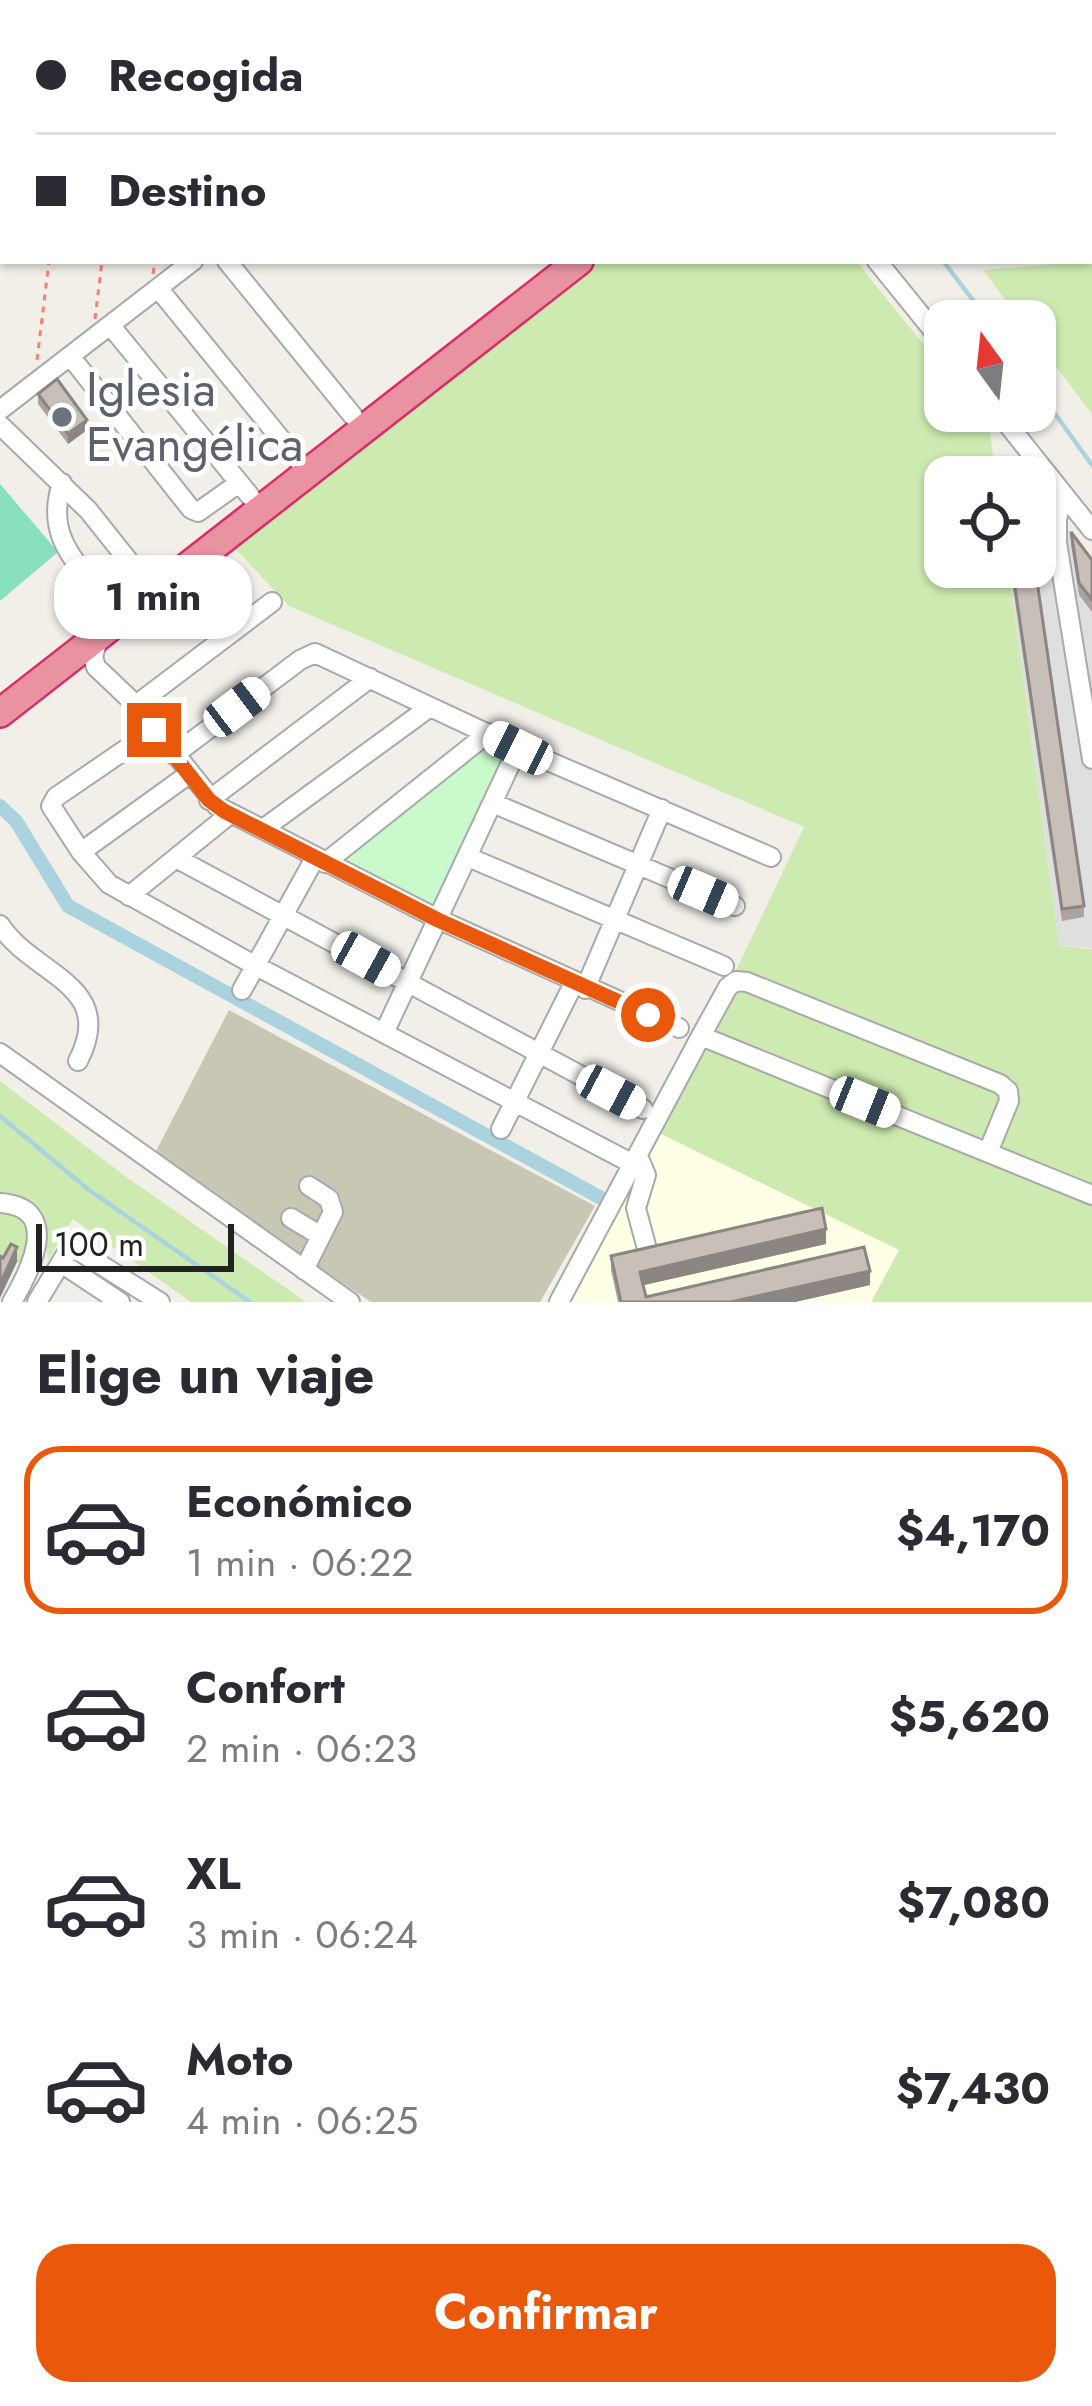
<!DOCTYPE html>
<html lang="es">
<head>
<meta charset="utf-8">
<style>
  :root { --surface:#fff; --page:#f2f2f3; --text:#2b2b33; --muted:#7c7c81; --line:#e1e1e2; --accent:#ea580c }
  body { margin:0; font-family:Jost,sans-serif; background:var(--page); color:var(--text); height:100vh; display:flex; flex-direction:column; font-size:45px; white-space:nowrap }
  * { box-sizing:border-box; margin:0 }
  p { font-size:39px; color:var(--muted) }
  .icon { flex:none; width:66px; height:66px; fill:none; stroke:currentColor; stroke-width:2; stroke-linecap:round; stroke-linejoin:round }
  .map { position:relative; height:1302px; overflow:hidden }
  .panel { display:flex; flex-direction:column; background:var(--surface); flex:1 }
  .panel>* { flex:none }
  .hud { position:absolute; left:0px; top:0px; width:1092px; height:264px; box-shadow:0 3px 9px #0004; display:grid; align-content:center; height:264px; padding:0 36px; background:var(--surface) }
  .needle { width:78px; rotate:345deg }
  .controls { position:absolute; left:924px; top:300px; display:grid; gap:24px }
  .controls a { display:grid; place-items:center; width:132px; height:132px; border-radius:24px; background:var(--surface); box-shadow:0 3px 9px #0004; font-size:60px }
  .scale { position:absolute; left:36px; bottom:30px; width:198px; box-sizing:border-box; padding-left:12px; border:6px solid #222; border-top:0; font-size:33px; line-height:42px; white-space:nowrap; color:#222; -webkit-text-stroke:9px #fff; paint-order:stroke }
  .end { position:absolute; width:54px; height:54px; margin:-27px; border:15px solid #ea580c; background:#fff; box-shadow:0 0 0 6px #fff }
  .from { border-radius:50% }
  .bubble { position:absolute; height:84px; border-radius:36px; background:var(--surface); box-shadow:0 3px 9px #0004; font-size:39px; font-weight:700; line-height:84px; text-align:center }
  .car { position:absolute; width:36px; height:72px; margin:-36px -18px; border-radius:15px; box-shadow:0 0 9px 3px #0007; background:linear-gradient(#fff 24%,#345 0 40%,#fff 0 76%,#345 0 86%,#fff 0) }
  .hud b { display:flex; align-items:center; gap:42px; height:114px; font-size:45px }
  .hud b+b { border-top:3px solid var(--line) }
  .hud i { width:30px; height:30px; background:var(--text) }
  ul { padding:0; list-style:none }
  li { display:flex; align-items:center; gap:36px; height:168px; margin:0 24px 18px; padding:0 12px; border:6px solid transparent; border-radius:36px }
  li div { flex:1 }
  li b { display:block; font-size:45px }
  li em { font-style:normal; font-weight:700 }
  li.selected { border-color:var(--accent) }
  li>.icon { width:108px; height:108px; stroke-width:1.5 }
  h2 { padding:0 36px; font-size:54px; line-height:144px }
  .button { display:flex; gap:24px; margin-top:auto; padding:24px 36px }
  .button a { flex:1; height:138px; border-radius:36px; background:var(--accent); color:#fff; font-size:48px; font-weight:700; line-height:138px; text-align:center }
  .map>svg:first-child { display:block }
</style>
</head>
<body>
<div class="map">
<svg width="1092" height="1302" viewBox="0 0 1092 1302">
  <rect width="100%" height="100%" fill="#f2efe9"/>
  <path fill="#e0dfdf" d="M 1035,486 L 1092,560 L 1092,948 L 1059,946 L 1008,567 L 1035,567 Z"/>
  <path fill="#ffffe5" d="M 659,1133 L 900,1250 L 872,1302 L 569,1302 Z"/>
  <path fill="#c7c7b4" d="M 229,1010 L 595,1206 L 540,1302 L 371,1302 L 153,1157 Z"/>
  <path fill="#cdebb0" d="M 1030,0 L 1092,0 L 1092,414 L 1035,339 L 1035,321 L 1021,321 L 983,270 L 1089,261 L 1089,3 Z
    M 585,261 L 856,261 L 945,371 L 945,411 L 977,411 L 989,425 L 996,477 L 945,477 L 945,567 L 1008,567 L 1059,946 L 1092,949 L 1092,1302 L 871,1302 L 899,1250 L 659,1133 L 804,827 L 289,606 L 229,542 Z
    M 0,1081 L 125,1176 L 306,1302 L 191,1302 L 73,1219 L 48,1260 L 44,1236 L 0,1196 Z
    M 0,1213 C 32,1216 32,1239 20,1264 L 11,1259 L 0,1277 Z"/>
  <path fill="#c8facc" d="M 489,739 L 511,749 L 433,910 L 343,862 Z"/>
  <path fill="#88e0be" d="M 0,484 L 58,552 L 0,601 Z"/>
  <g fill="none" stroke-linecap="round" stroke-linejoin="round">
    <path stroke="#aad3df" stroke-width="4.5" d="M 943,261 L 989,321
      M 1035,386 L 1092,465
      M 0,1116 L 89,1190 L 250,1302"/>
    <path stroke="#aad3df" stroke-width="14" d="M 0,806 L 16,821 L 68,906 L 601,1198"/>
    <defs>
      <path id="minor" d="M 25,0 L 25,3
        M 84,0 L 84,3
        M 634,0 L 639,3
        M 782,0 L 785,3
        M 954,0 L 955,3
        M 0,130 L 3,130
        M 227,261 L 353,416
        M 877,261 L 945,345
        M 158,288 L 297,459
        M 110,325 L 250,496
        M 70,356 L 191,509 L 198,512 L 239,483
        M 0,410 L 193,261
        M 997,411 L 1092,530
        M 0,425 L 88,510 L 143,579
        M 62,483 C 44,539 78,562 109,605
        M 1063,495 L 1057,519 L 1057,543 L 1092,759
        M 100,634 L 93,656 L 96,667 L 136,705 L 217,806 L 438,919 L 679,1028
        M 136,705 L 272,602
        M 154,730 L 56,797 L 51,806 L 81,852 L 109,884 L 256,966 L 633,1164
        M 174,755 L 300,660 L 315,653 L 518,748 L 771,857
        M 209,800 L 370,678
        M 495,804 L 735,906
        M 263,829 L 430,707
        M 81,852 L 189,774
        M 468,857 L 724,966
        M 176,858 L 643,1109
        M 325,863 L 488,733
        M 129,896 L 230,814
        M 0,925 C 33,976 118,984 78,1061
        M 585,989 L 662,809
        M 242,990 L 315,858
        M 384,1033 L 518,748
        M 701,1036 L 1092,1195
        M 0,1053 L 350,1302
        M 501,1129 L 574,983
        M 638,1156 L 646,1175 L 636,1208 L 647,1249
        M 0,1203 C 63,1207 30,1271 12,1302
        M 291,1218 L 321,1236
        M 61,1263 L 120,1302
        M 304,1270 L 333,1212 L 329,1199 L 309,1186
        M 37,1302 L 71,1246 L 160,1302
        M 559,1302 L 701,1036 L 728,987 L 736,981 L 747,982 L 1000,1084 L 1008,1091 L 1009,1101 L 988,1152"/>
      <path id="highway" d="M 843,3 L 847,0
        M 879,3 L 882,0
        M 0,713 L 579,261"/>
    </defs>
    <use href="#minor" stroke="#a9a9a9" stroke-width="22"/>
    <use href="#highway" stroke="#dc2a67" stroke-width="32"/>
    <path stroke="#fa8072" stroke-width="3" stroke-dasharray="6 6" stroke-linecap="butt" d="M 0,262 L 3,239
      M 153,274 L 155,261
      M 95,319 L 102,261
      M 37,360 L 49,261"/>
    <use href="#minor" stroke="#fff" stroke-width="18"/>
    <use href="#highway" stroke="#e892a2" stroke-width="27"/>
  </g>
  <path fill="#aba49e" d="M 38,394 L 87,430 L 68,444 L 38,404 Z
    M 1071,532 L 1092,560 L 1092,612 L 1079,595 L 1071,545 Z
    M 1010,567 L 1035,567 L 1084,906 L 1084,917 L 1062,921 Z
    M 826,1244 L 643,1285 L 646,1297 L 870,1285 L 795,1302 L 618,1302 L 611,1270 L 611,1256 Z"/>
  <path fill="#8b8681" d="M 87,420 L 87,430 L 68,444 L 68,434 Z
    M 826,1229 L 826,1244 L 640,1286 L 640,1272 Z
    M 17,1247 L 17,1262 L 0,1298 L 0,1284 Z
    M 870,1271 L 870,1285 L 795,1302 L 731,1302 Z"/>
  <path fill="#c7bfb8" stroke="#8b8681" stroke-width="3" d="M 216,0 L 238,0 L 243,3 L 252,0 L 279,0 L 280,3 L 217,3 Z
    M 491,0 L 543,0 L 549,2 L 553,0 L 610,0 L 615,3 L 492,3 Z
    M 57,379 L 87,420 L 68,434 L 38,394 Z
    M 1020,468 L 1022,477 L 999,477 L 998,471 Z
    M 1071,532 L 1092,560 L 1092,600 L 1079,583 Z
    M 1012,567 L 1035,567 L 1084,906 L 1062,909 Z
    M 822,1208 L 826,1229 L 640,1272 L 646,1297 L 864,1247 L 870,1271 L 731,1302 L 621,1302 L 611,1256 Z
    M 11,1244 L 17,1247 L 0,1284 L 0,1256 L 3,1258 Z"/>
  <g fill="none" stroke-linecap="round" stroke-linejoin="round">
    <path stroke="#ea580c" stroke-width="15" d="M 154,730 L 209,800 L 224,811 L 438,920 L 648,1015"/>
  </g>
  <circle fill="#6b7280" stroke="#fff" stroke-width="4.5" cx="62" cy="417" r="12"/>
  <g text-anchor="middle" stroke-width="10" stroke-linejoin="round" paint-order="stroke">
    <g font-size="48" fill="#5b616d" stroke="#fff" text-anchor="start">
      <text x="86" y="406">Iglesia<tspan x="86" dy="55">Evangélica</tspan></text>
    </g>
  </g>
</svg>
<div class="controls">
<a><svg class="needle" viewBox="-14 -14 28 28"><path d="M0-13l5 13h-10z" fill="#e53935"/><path d="M0 13l5-13h-10z" fill="#7c7c81"/></svg></a>
<a><svg class="icon" aria-label="locate" viewBox="0 0 24 24"><circle cx="12" cy="12" r="6"/><path d="M12 2v4M12 18v4M2 12h4M18 12h4"/></svg></a>
</div>
<div class="scale">100 m</div>
<i class="end from" style="left:648px;top:1015px"></i>
<i class="end" style="left:154px;top:730px"></i>
<div class="bubble" style="left:54px;top:555px;width:198px">1 min</div>
<i class="car" style="left:237px;top:707px;rotate:53deg"></i>
<i class="car" style="left:518px;top:748px;rotate:296deg"></i>
<i class="car" style="left:703px;top:892px;rotate:113deg"></i>
<i class="car" style="left:366px;top:959px;rotate:119deg"></i>
<i class="car" style="left:611px;top:1092px;rotate:118deg"></i>
<i class="car" style="left:865px;top:1102px;rotate:112deg"></i>
<div class="hud">
<b><i class="from"></i>Recogida</b>
<b><i></i>Destino</b>
</div>
</div>
<section class="panel">
<h2>Elige un viaje</h2>
<ul>
<li class="selected"><svg class="icon" aria-label="car" viewBox="0 0 24 24"><path d="M5 17H2v-5l4-1 3-4h7l3 4 3 1v5h-3M9 17h6M6 11h13"/><circle cx="7" cy="17" r="2"/><circle cx="17" cy="17" r="2"/></svg><div><b>Económico</b><p>1 min · 06:22</p></div><em>$4,170</em></li>
<li><svg class="icon" aria-label="car" viewBox="0 0 24 24"><path d="M5 17H2v-5l4-1 3-4h7l3 4 3 1v5h-3M9 17h6M6 11h13"/><circle cx="7" cy="17" r="2"/><circle cx="17" cy="17" r="2"/></svg><div><b>Confort</b><p>2 min · 06:23</p></div><em>$5,620</em></li>
<li><svg class="icon" aria-label="car" viewBox="0 0 24 24"><path d="M5 17H2v-5l4-1 3-4h7l3 4 3 1v5h-3M9 17h6M6 11h13"/><circle cx="7" cy="17" r="2"/><circle cx="17" cy="17" r="2"/></svg><div><b>XL</b><p>3 min · 06:24</p></div><em>$7,080</em></li>
<li><svg class="icon" aria-label="car" viewBox="0 0 24 24"><path d="M5 17H2v-5l4-1 3-4h7l3 4 3 1v5h-3M9 17h6M6 11h13"/><circle cx="7" cy="17" r="2"/><circle cx="17" cy="17" r="2"/></svg><div><b>Moto</b><p>4 min · 06:25</p></div><em>$7,430</em></li>
</ul>
<div class="button"><a>Confirmar</a></div>
</section>
</body>
</html>
